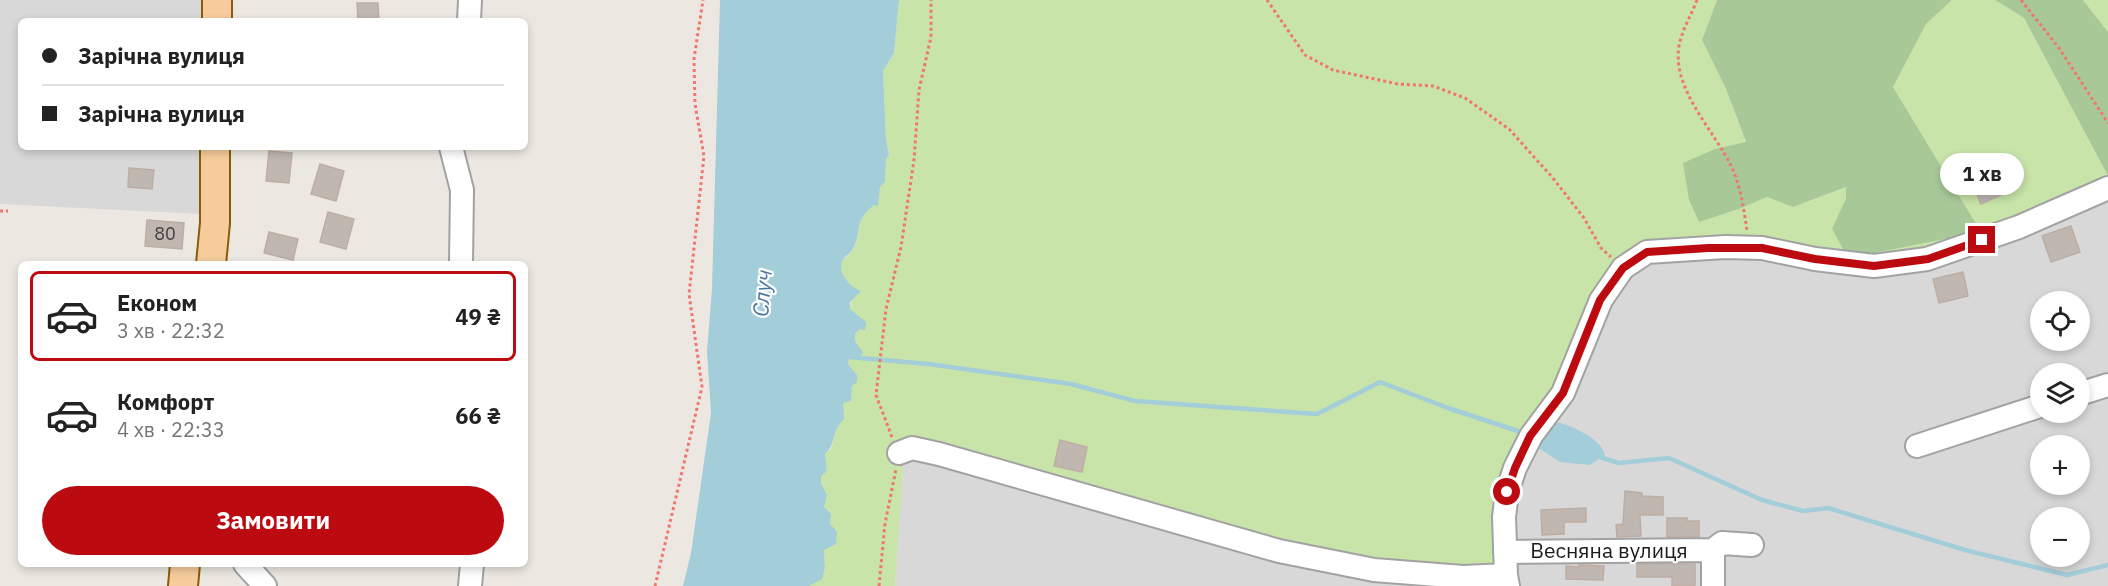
<!DOCTYPE html>
<html lang="uk">
<head>
<meta charset="utf-8">
<style>
  :root { --surface:#fff; --page:#f2f2f2; --text:#222; --muted:#767676; --line:#e0e0e0; --accent:#bb0b10 }
  body { margin:0; font-family:"IBM Plex Sans",sans-serif; background:var(--page); color:var(--text); height:100vh; display:flex; flex-direction:column; font-size:22px; white-space:nowrap }
  * { box-sizing:border-box; margin:0 }
  p { font-size:20px; color:var(--muted) }
  .icon { flex:none; width:33px; height:33px; fill:none; stroke:currentColor; stroke-width:2; stroke-linecap:round; stroke-linejoin:round }
  .map { position:relative; flex:1; overflow:hidden }
  .panel { position:absolute; left:18px; top:261px; width:510px; height:306px; display:flex; flex-direction:column; background:var(--surface); border-radius:9px; box-shadow:0 3px 9px #0003 }
  .panel>* { flex:none }
  .hud { position:absolute; left:18px; top:18px; width:510px; height:132px; border-radius:9px; box-shadow:0 3px 9px #0003; display:grid; align-content:center; height:132px; padding:0 24px; background:var(--surface) }
  .buttons { position:absolute; left:2030px; top:291px; display:grid; gap:12px }
  .buttons a { display:grid; place-items:center; width:60px; height:60px; border-radius:50%; background:var(--surface); box-shadow:0 3px 9px #0003; font-size:30px }
  .end { position:absolute; width:27px; height:27px; margin:-14px; border:8px solid #bb0b10; background:#fff; box-shadow:0 0 0 3px #fff }
  .from { border-radius:50% }
  .bubble { position:absolute; height:42px; border-radius:21px; background:var(--surface); box-shadow:0 3px 9px #0003; font-size:20px; font-weight:700; line-height:42px; text-align:center }
  .hud b { display:flex; align-items:center; gap:21px; height:57px; font-size:22px }
  .hud b+b { border-top:2px solid var(--line) }
  .hud i { width:15px; height:15px; background:var(--text) }
  ul { padding:10px 0 0; list-style:none }
  li { display:flex; align-items:center; gap:18px; height:90px; margin:0 12px 9px; padding:0 12px; border:3px solid transparent; border-radius:9px }
  li div { flex:1 }
  li b { display:block; font-size:22px }
  li em { font-style:normal; font-weight:700 }
  li.selected { border-color:var(--accent) }
  li>.icon { width:54px; height:54px; stroke-width:1.5 }
  .primary-button { display:flex; gap:12px; margin-top:auto; padding:12px 24px }
  .primary-button a { flex:1; height:69px; border-radius:36px; background:var(--accent); color:#fff; font-size:24px; font-weight:700; line-height:69px; text-align:center }
  .map>svg:first-child { display:block }
</style>
</head>
<body>
<div class="map">
<svg width="2108" height="586" viewBox="0 0 2108 586">
  <rect width="100%" height="100%" fill="#ece8e1"/>
  <path fill="#d9d8d8" fill-rule="evenodd" d="M 0,0 L 206,0 L 206,21 L 21,21 L 21,147 L 203,147 L 202,214 L 0,204 Z
    M 2108,188 L 2108,586 L 895,586 L 905,440 L 1504,517 L 1601,300 L 1647,252 ZM 2040,302 L 2079,302 L 2079,340 L 2040,340 ZM 2040,374 L 2079,374 L 2079,412 L 2040,412 ZM 2040,446 L 2079,446 L 2079,484 L 2040,484 ZM 2040,518 L 2079,518 L 2079,556 L 2040,556 Z"/>
  <path fill="#c8e4a8" d="M 899,0 L 1717,0 L 1702,40 L 1726,89 L 1746,143 L 1715,149 L 1689,200 L 1699,222 L 1739,209 L 1767,197 L 1793,207 L 1846,187 L 1846,198 L 1832,229 L 1981,232 L 1893,87 L 1926,24 L 1952,0 L 1995,0 L 2024,18 L 2108,176 L 2108,188 L 1927,259 L 1725,247 L 1623,268 L 1515,468 L 1506,575 L 1374,570 L 905,441 L 895,586 L 809,586 L 825,567 L 824,550 L 830,524 L 824,507 L 827,495 L 821,483 L 821,475 L 827,471 L 825,454 L 831,449 L 843,402 L 857,375 L 848,364 L 855,334 L 860,329 L 850,309 L 854,288 C 848,282 841,276 841,268 C 841,257 850,256 854,248 C 864,227 852,224 874,205 L 878,205 L 880,186 L 885,182 L 886,158 L 889,156 L 886,139 L 883,71 L 894,53 Z
    M 2083,0 L 2108,0 L 2108,32 Z"/>
  <path fill="#a8c997" d="M 1717,0 L 1952,0 L 1926,24 L 1893,87 L 1981,232 L 1848,258 L 1832,229 L 1846,198 L 1846,187 L 1793,207 L 1767,197 L 1739,209 L 1699,222 L 1689,200 L 1683,163 L 1715,149 L 1746,142 L 1726,89 L 1702,40 Z
    M 1995,0 L 2083,0 L 2108,32 L 2108,176 L 2024,18 Z"/>
  <path fill="#a3cdd8" d="M 720,0 L 899,0 L 894,53 L 883,71 L 886,139 L 889,156 L 886,158 L 885,182 L 880,187 L 878,206 L 874,205 C 853,223 863,226 854,247 C 852,252 848,254 845,257 C 834,270 849,286 861,291 L 850,302 L 850,309 L 866,322 L 865,330 L 860,329 L 855,334 L 855,341 L 863,353 L 858,358 L 849,358 L 848,364 L 857,375 L 857,382 L 852,386 L 851,401 L 843,403 L 844,419 C 830,432 837,444 825,454 L 827,471 L 821,476 L 821,483 L 827,495 L 824,507 L 831,514 L 830,524 L 837,532 L 836,544 L 824,550 L 825,567 L 822,579 L 809,586 L 683,586 L 691,553 L 711,413 L 707,351 L 712,289 Z
    M 1548,421 C 1564,421 1602,438 1605,455 L 1590,465 L 1560,462 L 1534,445 Z"/>
  <g fill="none" stroke-linecap="round" stroke-linejoin="round">
    <path stroke="#a3cdd8" stroke-width="4.5" d="M 849,357 L 928,364 L 1071,384 L 1135,401 L 1317,414 L 1380,382 L 1448,408 L 1524,433
      M 1596,456 L 1619,463 L 1669,458 L 1762,500 L 1803,511 L 1828,508 L 1965,550 L 2067,575 L 2108,565"/>
  </g>
  <path fill="#c0b7b1" stroke="#bdaea4" stroke-width="1.5" d="M 357,3 L 378,3 L 379,21 L 358,21 Z
    M 269,151 L 292,153 L 289,183 L 266,181 Z
    M 320,164 L 344,171 L 336,201 L 311,194 Z
    M 2002,167 L 2012,190 L 1981,204 L 1971,181 Z
    M 129,168 L 154,170 L 152,189 L 128,187 Z
    M 328,212 L 354,219 L 346,249 L 320,242 Z
    M 147,220 L 184,223 L 182,249 L 145,246 Z
    M 2071,226 L 2080,252 L 2051,262 L 2042,236 Z
    M 269,232 L 298,239 L 293,260 L 264,253 Z
    M 1963,272 L 1968,296 L 1939,303 L 1933,279 Z
    M 1060,440 L 1087,447 L 1082,472 L 1054,466 Z
    M 1625,491 L 1642,493 L 1642,496 L 1663,497 L 1663,515 L 1640,515 L 1641,536 L 1617,537 L 1616,525 L 1623,524 Z
    M 1586,508 L 1586,522 L 1564,522 L 1564,534 L 1542,535 L 1541,510 Z
    M 1667,518 L 1687,518 L 1687,521 L 1699,521 L 1699,537 L 1667,537 Z
    M 1637,564 L 1695,564 L 1695,586 L 1672,586 L 1672,577 L 1637,577 Z
    M 1579,565 L 1604,566 L 1603,580 L 1566,579 L 1566,566 L 1579,567 Z"/>
  <g fill="none" stroke-linecap="round" stroke-linejoin="round">
    <defs>
      <path id="minor" d="M 469,21 L 470,0
        M 451,147 L 462,190 L 461,264
        M 2079,394 L 2108,385
        M 1917,446 L 2040,406
        M 899,453 L 912,448 L 939,454 L 1279,551 L 1374,570 L 1463,577 L 1506,575
        M 1505,552 L 1713,550
        M 245,564 L 265,586
        M 470,586 L 472,564
        M 1508,586 L 1506,575 L 1504,517 L 1507,492 L 1515,468 L 1531,436 L 1563,393 L 1601,300 L 1623,268 L 1647,252 L 1725,247 L 1762,248 L 1815,259 L 1874,266 L 1927,259 L 2019,227 L 2108,188
        M 1713,586 L 1713,550 L 1722,543 L 1752,545"/>
      <path id="major" d="M 217,21 L 217,0
        M 211,264 L 215,223 L 215,147
        M 183,586 L 185,564"/>
    </defs>
    <use href="#minor" stroke="#a2a2a2" stroke-width="26"/>
    <use href="#major" stroke="#8a5b08" stroke-width="32"/>
    <path stroke="#f1766c" stroke-width="3" stroke-dasharray="3 3" stroke-linecap="butt" d="M 1267,0 L 1305,55 L 1333,70 L 1398,84 L 1433,86 L 1465,98 L 1509,129 L 1552,177 L 1584,218 L 1601,248 L 1611,257
      M 1697,0 C 1692,13 1685,25 1681,38 C 1666,85 1715,130 1732,168 C 1741,188 1744,210 1747,231
      M 2021,0 L 2059,48 L 2108,123
      M 0,211 L 8,211
      M 892,437 L 876,395 L 886,309 L 901,247 L 914,160 L 919,90 L 931,37 L 931,0
      M 655,586 L 702,387 L 689,294 L 704,156 L 695,104 L 694,59 L 703,0
      M 879,586 L 885,524 L 896,469"/>
    <use href="#minor" stroke="#fff" stroke-width="22"/>
    <use href="#major" stroke="#f6cc9c" stroke-width="28"/>
  </g>
  <g fill="none" stroke-linecap="round" stroke-linejoin="round">
    <path stroke="#bb0b10" stroke-width="8" d="M 1507,492 L 1515,468 L 1530,436 L 1563,393 L 1600,300 L 1623,268 L 1647,252 L 1708,248 L 1762,248 L 1815,259 L 1874,266 L 1928,259 L 1982,240"/>
  </g>
  <g text-anchor="middle" stroke-width="4.5" stroke-linejoin="round" paint-order="stroke">
    <g font-size="18" fill="#444240">
      <text x="165" y="240">80</text>
    </g>
    <g font-size="21" fill="#1b1b1b" stroke="#fff">
      <text x="1609" y="558">Весняна вулиця</text>
    </g>
    <g font-size="22" font-style="italic" fill="#4b769d" stroke="#fff">
      <text transform="translate(762 293) rotate(-85)" y="8">Случ</text>
    </g>
  </g>
</svg>
<div class="buttons">
<a><svg class="icon" aria-label="locate" viewBox="0 0 24 24"><circle cx="12" cy="12" r="6"/><path d="M12 2v4M12 18v4M2 12h4M18 12h4"/></svg></a>
<a><svg class="icon" aria-label="layers" viewBox="0 0 24 24"><path d="M12 4l9 5-9 5-9-5zM3 14l9 5 9-5"/></svg></a>
<a>+</a>
<a>−</a>
</div>
<i class="end from" style="left:1507px;top:492px"></i>
<i class="end" style="left:1982px;top:240px"></i>
<div class="bubble" style="left:1940px;top:153px;width:84px">1 хв</div>
<div class="hud">
<b><i class="from"></i>Зарічна вулиця</b>
<b><i></i>Зарічна вулиця</b>
</div>
<section class="panel">
<ul>
<li class="selected"><svg class="icon" aria-label="car" viewBox="0 0 24 24"><path d="M5 17H2v-5l4-1 3-4h7l3 4 3 1v5h-3M9 17h6M6 11h13"/><circle cx="7" cy="17" r="2"/><circle cx="17" cy="17" r="2"/></svg><div><b>Економ</b><p>3 хв · 22:32</p></div><em>49 ₴</em></li>
<li><svg class="icon" aria-label="car" viewBox="0 0 24 24"><path d="M5 17H2v-5l4-1 3-4h7l3 4 3 1v5h-3M9 17h6M6 11h13"/><circle cx="7" cy="17" r="2"/><circle cx="17" cy="17" r="2"/></svg><div><b>Комфорт</b><p>4 хв · 22:33</p></div><em>66 ₴</em></li>
</ul>
<div class="primary-button"><a>Замовити</a></div>
</section>
</div>
</body>
</html>
